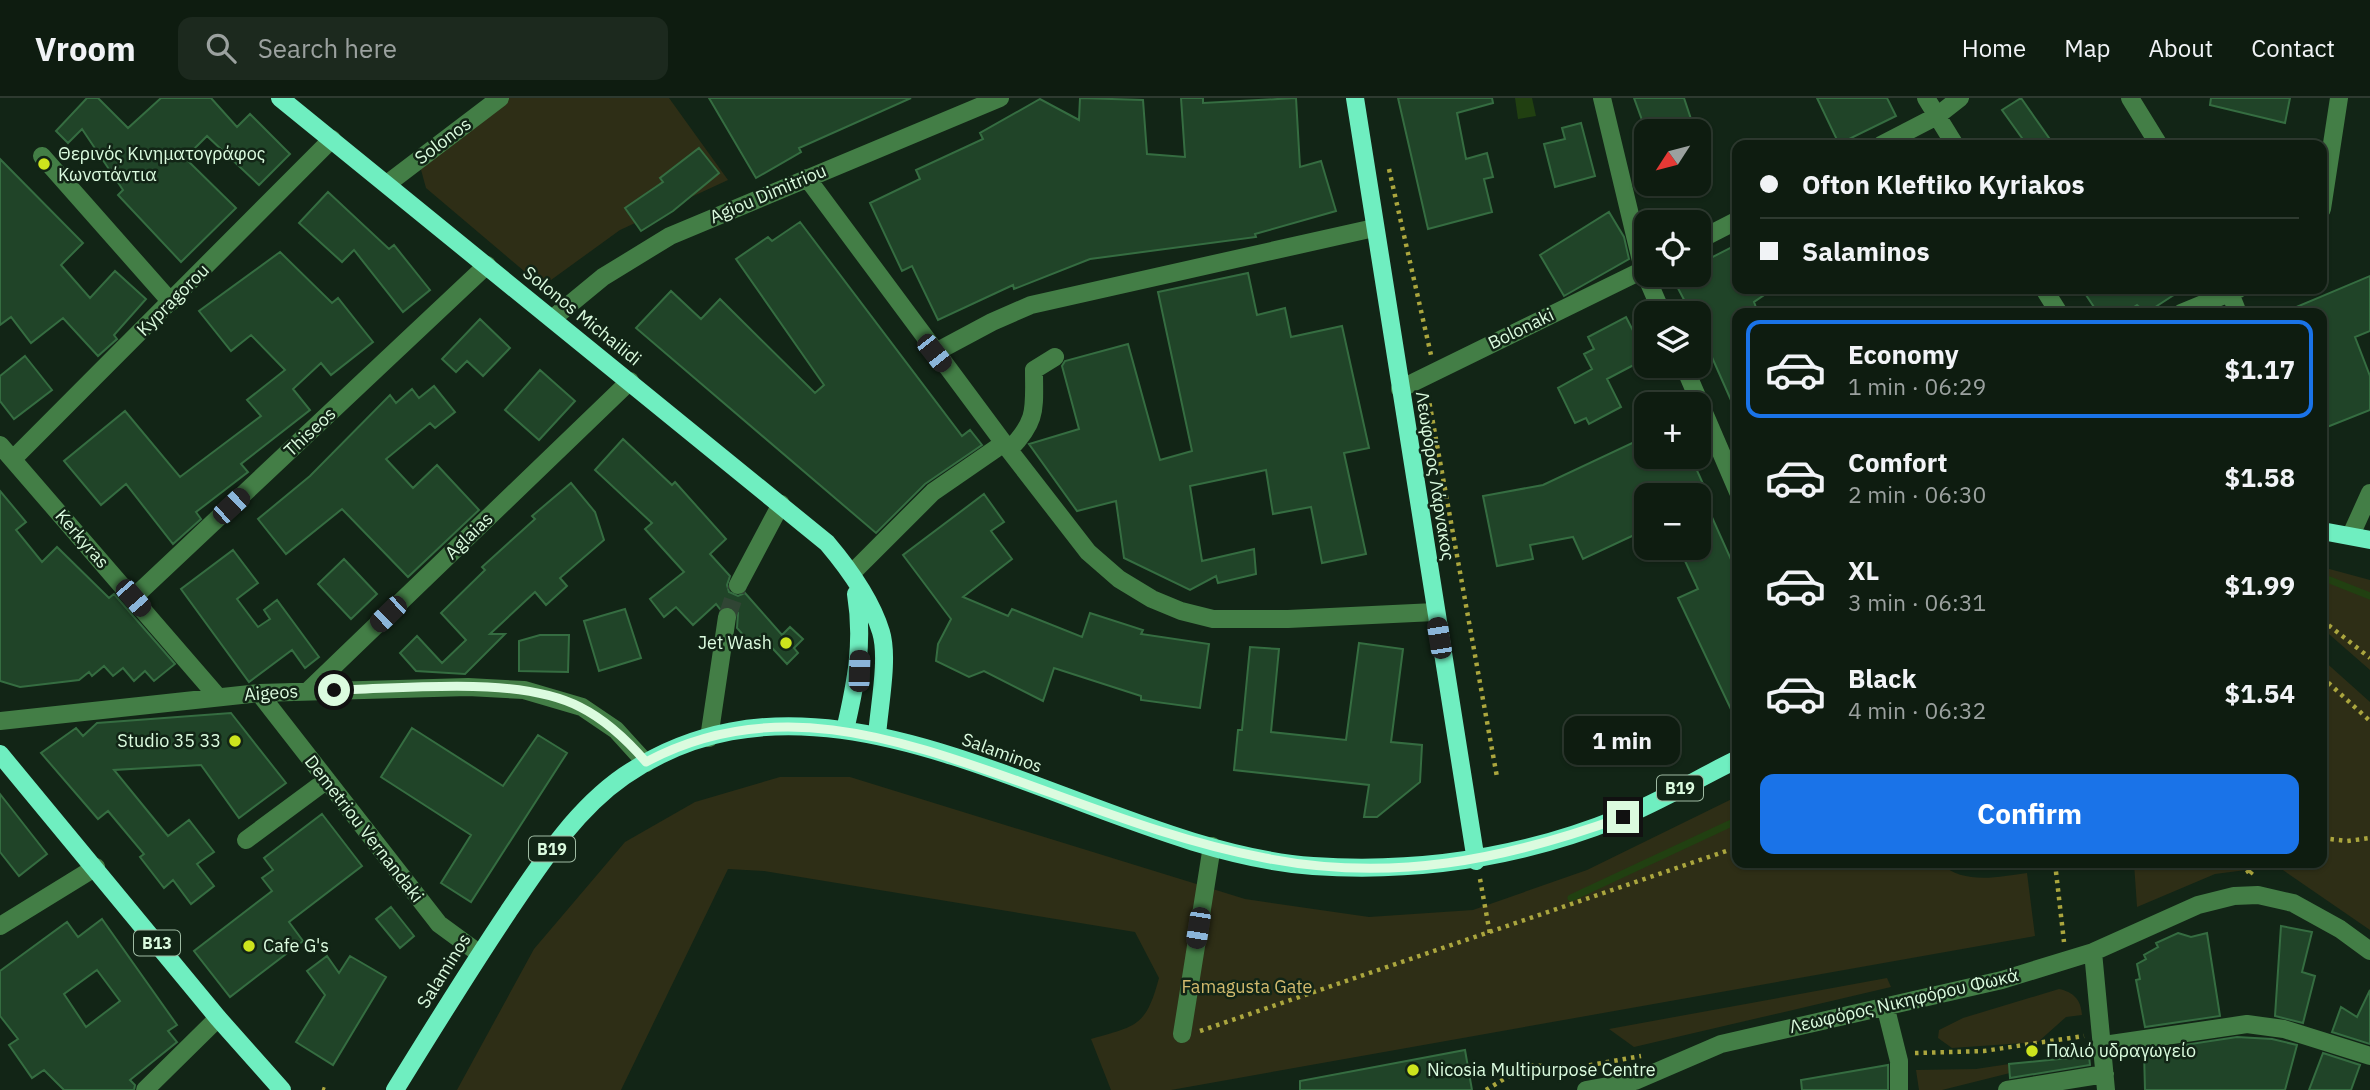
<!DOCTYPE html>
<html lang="en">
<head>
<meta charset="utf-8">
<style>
  :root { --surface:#0e1c10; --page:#1c291e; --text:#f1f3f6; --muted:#9ba19f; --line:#2e3a30; --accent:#1a73e8 }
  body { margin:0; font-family:"IBM Plex Sans",sans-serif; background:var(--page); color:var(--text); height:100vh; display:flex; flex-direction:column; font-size:26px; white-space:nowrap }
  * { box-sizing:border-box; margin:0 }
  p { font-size:23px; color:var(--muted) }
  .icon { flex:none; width:38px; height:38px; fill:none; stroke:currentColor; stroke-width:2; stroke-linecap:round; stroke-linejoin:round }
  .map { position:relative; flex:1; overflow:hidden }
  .details { position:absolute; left:1732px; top:210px; width:595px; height:560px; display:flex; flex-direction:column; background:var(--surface); border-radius:14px; box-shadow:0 2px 5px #0004,0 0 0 2px var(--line) }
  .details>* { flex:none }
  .top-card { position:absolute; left:1732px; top:42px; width:595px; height:154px; border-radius:14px; box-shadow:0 2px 5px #0004,0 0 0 2px var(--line); display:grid; align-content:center; height:154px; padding:0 28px; background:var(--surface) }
  .needle { width:46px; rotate:234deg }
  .fabs { position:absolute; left:1634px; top:21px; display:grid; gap:14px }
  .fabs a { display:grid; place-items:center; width:77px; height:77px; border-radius:14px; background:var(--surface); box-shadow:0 2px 5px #0004,0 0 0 2px var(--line); font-size:35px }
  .end { position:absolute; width:32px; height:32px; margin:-16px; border:9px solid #dbfbdf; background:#111; box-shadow:0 0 0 4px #111 }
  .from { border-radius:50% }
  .bubble { position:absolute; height:49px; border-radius:14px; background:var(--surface); box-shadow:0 2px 5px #0004,0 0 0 2px var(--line); font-size:23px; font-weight:700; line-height:49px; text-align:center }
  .car { position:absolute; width:21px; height:42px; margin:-21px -10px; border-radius:9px; box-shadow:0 0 5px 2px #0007; background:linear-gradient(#222 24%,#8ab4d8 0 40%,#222 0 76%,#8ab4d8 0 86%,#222 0) }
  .top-card b { display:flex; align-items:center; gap:24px; height:66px; font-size:26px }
  .top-card b+b { border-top:2px solid var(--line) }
  .top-card i { width:18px; height:18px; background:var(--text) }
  ul { padding:12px 0 0; list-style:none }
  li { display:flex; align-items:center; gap:21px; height:98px; margin:0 14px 10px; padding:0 14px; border:4px solid transparent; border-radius:14px }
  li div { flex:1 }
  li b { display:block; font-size:26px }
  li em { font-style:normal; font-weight:700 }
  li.active { border-color:var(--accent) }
  li>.icon { width:63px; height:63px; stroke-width:1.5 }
  .cta { display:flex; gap:14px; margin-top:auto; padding:14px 28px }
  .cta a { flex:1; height:80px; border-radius:14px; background:var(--accent); color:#fff; font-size:28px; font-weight:700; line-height:80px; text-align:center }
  header { display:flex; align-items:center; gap:42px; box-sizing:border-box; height:98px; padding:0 35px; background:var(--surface); border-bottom:2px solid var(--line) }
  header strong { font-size:33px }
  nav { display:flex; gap:38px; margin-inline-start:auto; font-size:24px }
  .search { width:490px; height:63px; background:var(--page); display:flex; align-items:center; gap:18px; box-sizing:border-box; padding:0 24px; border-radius:14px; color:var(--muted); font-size:26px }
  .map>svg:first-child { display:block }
</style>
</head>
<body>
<header>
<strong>Vroom</strong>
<div class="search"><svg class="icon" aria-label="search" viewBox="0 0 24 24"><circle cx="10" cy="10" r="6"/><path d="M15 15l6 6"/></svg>Search here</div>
<nav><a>Home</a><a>Map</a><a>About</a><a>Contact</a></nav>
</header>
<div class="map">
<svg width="2370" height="992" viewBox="0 0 2370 992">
  <rect width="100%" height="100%" fill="#122516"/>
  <path fill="#2e2e16" d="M 509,0 L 669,0 L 728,82 L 620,132 L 551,182 L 537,184 L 426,90 L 420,68 Z
    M 2322,469 L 2370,482 L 2370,572 L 2322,530 Z
    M 2322,561 L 2370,604 L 2370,832 L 2277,768 L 2215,776 L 2137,809 L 2134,765 L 2322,765 Z
    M 780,679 L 850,679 L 1245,801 L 1369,819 L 1473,812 L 1587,772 L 1738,698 L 1738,765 L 1941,765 C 1962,787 1999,779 2027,775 L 2035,838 L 1171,992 L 1111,992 L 1091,941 C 1136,928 1146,929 1159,880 L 1135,834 L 764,773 L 728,771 L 621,992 L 457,992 L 534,851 L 625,744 L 695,704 Z
    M 1887,880 L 1891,889 L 1634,949 L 1609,931 Z
    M 2059,891 C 2073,894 2081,901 2082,917 L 2066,919 L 2038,944 L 1952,950 L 1938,940 L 1939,932 L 1963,920 Z
    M 2009,966 L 2010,975 L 1942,992 L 1919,992 L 1916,972 L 1976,971 Z"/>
  <path fill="#214011" d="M 1515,0 L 1532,0 L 1536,18 L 1518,21 Z"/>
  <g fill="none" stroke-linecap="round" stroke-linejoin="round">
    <path stroke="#214011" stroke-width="7" d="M 2322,479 L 2370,498
      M 1571,800 L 1738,722"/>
  </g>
  <path fill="#204428" stroke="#356d41" stroke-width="2" fill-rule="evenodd" d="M 87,0 L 98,0 L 128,30 L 161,0 L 211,0 L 237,29 L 250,16 L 290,56 L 259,87 L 207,38 L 185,60 L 236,110 L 181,164 L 118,97 L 123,92 L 82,31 L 68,45 L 56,33 Z
    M 709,0 L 911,0 L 799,50 L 801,54 L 756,80 Z
    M 1080,0 L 1143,2 L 1147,56 L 1185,59 L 1181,0 L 1203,0 L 1203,5 L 1296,0 L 1300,69 L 1321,63 L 1336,113 L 1255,136 L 1256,139 L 1090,161 L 1014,191 L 1013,187 L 938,222 L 912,168 L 902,173 L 870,105 L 920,81 L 916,72 L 983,41 L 980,35 L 1040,1 L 1079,22 Z
    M 1398,0 L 1492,0 L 1493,5 L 1457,15 L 1466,61 L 1487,55 L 1493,79 L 1484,81 L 1492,114 L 1428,131 Z
    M 1634,0 L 1684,0 L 1695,33 L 1646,33 Z
    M 1817,0 L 1887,0 L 1896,18 L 1839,46 Z
    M 2021,0 L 2054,47 L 2027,47 L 2002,12 Z
    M 2211,0 L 2290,0 L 2285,25 L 2210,7 Z
    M 1581,25 L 1595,78 L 1555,89 L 1544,46 L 1565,41 L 1562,30 Z
    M 699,50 L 719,75 L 673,113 L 641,133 L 625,110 L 663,84 L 660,80 Z
    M 0,61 L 83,145 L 61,167 L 90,200 L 115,173 L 146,201 L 114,237 L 117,241 L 98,258 L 63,220 L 31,245 L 11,219 L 0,227 Z
    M 328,94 L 389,151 L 394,147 L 430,192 L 403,214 L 354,152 L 342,164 L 299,125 Z
    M 1609,114 L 1624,139 L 1629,161 L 1564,198 L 1540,157 Z
    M 800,124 L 962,338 L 970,332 L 982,347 L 925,386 L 876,435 L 636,230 L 671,193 L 701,221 L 720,201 L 815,295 L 824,287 L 736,161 L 768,139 L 772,143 Z
    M 1732,149 L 1738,161 L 1738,191 L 1773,191 L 1754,204 L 1758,215 L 1738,215 L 1738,318 L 1699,230 L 1699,215 L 1691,215 L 1671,177 L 1699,177 L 1699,166 Z
    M 280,154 L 332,205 L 338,200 L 373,244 L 331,277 L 321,265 L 293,291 L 310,312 L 241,366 L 248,374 L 196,414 L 201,421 L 173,446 L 126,386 L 101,407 L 64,363 L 125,313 L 180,379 L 261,318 L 247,302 L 285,272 L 251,237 L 231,253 L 199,213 Z
    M 1248,175 L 1257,217 L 1285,210 L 1291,239 L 1342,228 L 1369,350 L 1344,355 L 1366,456 L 1322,465 L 1311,409 L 1273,416 L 1266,372 L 1190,388 L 1202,463 L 1254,451 L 1256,476 L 1218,485 L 1216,478 L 1190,492 L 1124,460 L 1116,403 L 1077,413 L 1029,346 L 1079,331 L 1062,268 L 1065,263 L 1128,246 L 1160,362 L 1192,353 L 1158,194 Z
    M 2370,178 L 2370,233 L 2355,239 L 2370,278 L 2370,312 L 2322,331 L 2322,215 L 2282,215 Z
    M 2082,191 L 2183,191 L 2146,215 L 2137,207 L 2125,215 L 2098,215 Z
    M 1626,219 L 1647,260 L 1607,281 L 1621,309 L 1589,326 L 1586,320 L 1575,325 L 1558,290 L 1592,271 L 1584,256 L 1594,251 L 1588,239 Z
    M 480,221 L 510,250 L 483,278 L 467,263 L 456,274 L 442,261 Z
    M 25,258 L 52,292 L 14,321 L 0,303 L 0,278 Z
    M 540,272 L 575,303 L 539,342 L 505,312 Z
    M 434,288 L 455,314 L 435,330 L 430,325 L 386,361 L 413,390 L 437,367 L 479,412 L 408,479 L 342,411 L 286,456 L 258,421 L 310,378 L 390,297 L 396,305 L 412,291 L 419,300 Z
    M 1647,338 L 1647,359 L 1691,359 L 1708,397 L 1702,397 L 1738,477 L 1738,626 L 1678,500 L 1698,491 L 1679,450 L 1699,450 L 1699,397 L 1647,397 L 1647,431 L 1583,461 L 1573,439 L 1530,447 L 1533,461 L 1497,468 L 1483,398 L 1543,387 Z
    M 623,341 L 672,387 L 675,384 L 726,441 L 710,456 L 730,478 L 727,487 L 729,494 L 738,498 L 745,495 L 782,537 L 790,529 L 803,541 L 794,550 L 798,555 L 787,566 L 761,538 L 752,547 L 737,530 L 738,515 L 733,510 L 720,511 L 716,506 L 693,527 L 676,509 L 664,519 L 650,501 L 684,474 L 645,431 L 652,425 L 595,372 Z
    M 571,385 L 595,414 L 604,442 L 560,480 L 567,488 L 546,507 L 535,494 L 490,536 L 505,536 L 465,576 L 416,573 L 400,555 L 417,538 L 442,565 L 466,542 L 441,515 L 485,472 L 482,469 L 535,421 L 532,418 Z
    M 0,393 L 26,424 L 16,432 L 42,464 L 57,449 L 109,500 L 114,496 L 175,566 L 154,583 L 145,573 L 134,583 L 123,570 L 113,578 L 104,568 L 92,578 L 89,574 L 79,582 L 20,589 L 0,583 Z
    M 984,396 L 1004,424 L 991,433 L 1012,461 L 963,499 L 1008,518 L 1012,511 L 1082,539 L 1090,515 L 1143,532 L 1141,536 L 1209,546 L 1200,610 L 1141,602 L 1141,598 L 1054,570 L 1043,603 L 984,573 L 969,579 L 936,563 L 938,546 L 951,521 L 903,457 Z
    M 233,452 L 258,485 L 237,501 L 258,529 L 270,521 L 264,512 L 277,502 L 319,559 L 305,570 L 292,552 L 249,584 L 181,491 Z
    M 344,461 L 377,496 L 351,521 L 318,486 Z
    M 625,511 L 641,560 L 599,573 L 584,523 Z
    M 540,537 L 569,537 L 568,574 L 519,573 L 519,543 Z
    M 1359,545 L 1403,551 L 1391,644 L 1422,647 L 1420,684 L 1377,719 L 1364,719 L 1369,687 L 1234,672 L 1238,632 L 1242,632 L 1250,549 L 1279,551 L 1271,634 L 1346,642 Z
    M 231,615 L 286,685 L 239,720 L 201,667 L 114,672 L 168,738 L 189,722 L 214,754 L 197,766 L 214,788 L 191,806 L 173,782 L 164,790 L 140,759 L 144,756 L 108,713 L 98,721 L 41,655 L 76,630 L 83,638 L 97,625 Z
    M 412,630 L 503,688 L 538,637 L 567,655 L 471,804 L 441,785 L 471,737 L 381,679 Z
    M 0,696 L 47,756 L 19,778 L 0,754 Z
    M 322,716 L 362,768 L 289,824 L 303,843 L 230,899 L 194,853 L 272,793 L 262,780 L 273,772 L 264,760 Z
    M 391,809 L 414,838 L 400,850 L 376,821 Z
    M 102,821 L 177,927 L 168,933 L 177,944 L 130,982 L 135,987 L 134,992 L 64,992 L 44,972 L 32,980 L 9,947 L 18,941 L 0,918 L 0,873 L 67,824 L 78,839 ZM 97,872 L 120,903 L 86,929 L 64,896 Z
    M 2281,828 L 2312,834 L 2302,874 L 2315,878 L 2303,925 L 2275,918 Z
    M 2178,835 L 2191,839 L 2207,835 L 2220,918 L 2145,929 L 2136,882 L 2140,881 L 2137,866 L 2146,861 L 2144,857 L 2158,849 L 2156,845 Z
    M 327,858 L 339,875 L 350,858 L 386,879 L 333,967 L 296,944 L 325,897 L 307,873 Z
    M 2370,892 L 2370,946 L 2332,934 L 2341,909 L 2357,919 Z
    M 2237,939 L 2272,941 L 2297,947 L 2285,992 L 2145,992 L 2144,953 Z
    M 1465,952 L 1472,992 L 1300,992 L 1300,983 Z
    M 2323,955 L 2360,967 L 2351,992 L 2309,992 Z
    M 2089,958 L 2090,967 L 2010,980 L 2009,966 Z
    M 1888,967 L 1888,992 L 1802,992 L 1801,982 Z"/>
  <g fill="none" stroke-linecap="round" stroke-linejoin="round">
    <path stroke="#304534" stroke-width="18" stroke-dasharray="18 9" stroke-linecap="butt" d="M 727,519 L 738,487"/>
    <path stroke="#aba63e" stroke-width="4.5" stroke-dasharray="3.5 5" stroke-linecap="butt" d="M 1389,71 L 1431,257
      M 1428,297 L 1497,679
      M 2322,522 L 2370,560
      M 2322,579 L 2370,623
      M 2322,740 L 2347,743 L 2370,740
      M 2055,765 L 2064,844
      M 2242,765 L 2251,778
      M 2250,776 L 2259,765
      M 1480,781 L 1490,836
      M 1200,933 L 1738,749
      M 1915,955 L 1984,953 L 2084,938
      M 322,991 L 325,992
      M 1486,992 L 1527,967 L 1574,970 L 1641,958"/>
    <path stroke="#437e46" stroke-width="18" d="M 1602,0 L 1643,171 L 1662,215
      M 1926,0 L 1955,47
      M 2130,0 L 2159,47
      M 1881,47 L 1937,18 L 1960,0
      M 42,58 L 171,204
      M 807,80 L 1009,352 L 1088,454 L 1119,481 L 1152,501 L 1181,513 L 1213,521 L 1288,521 L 1435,514
      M 387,86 L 500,0
      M 2322,111 L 2339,0
      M 1699,142 L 1738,122
      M 2044,191 L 2059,215
      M 2230,195 L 2238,215
      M 2181,215 L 2239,191
      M 552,221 L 603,179 L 670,138 L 1000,0
      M 934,255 L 992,224 L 1031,207 L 1374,130
      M 1684,268 L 1738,394
      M 1400,291 L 1647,170
      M 0,347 L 218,599
      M 1009,352 C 1038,322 1034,311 1034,272 L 1055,259
      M 13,361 L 332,41
      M 2351,437 L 2370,395
      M 852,475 L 933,394 L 1004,345
      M 738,487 L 781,406
      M 133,500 L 487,167
      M 308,593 L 630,283
      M 259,595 L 439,826 L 480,856
      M 0,623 L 259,595 L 468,589 L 524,592 L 582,609 L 616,632 L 646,665
      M 709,640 L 727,519
      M 246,742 L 327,682
      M 0,828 L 96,769
      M 2093,854 L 2106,992
      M 1886,911 L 1899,963 L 1899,992
      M 1182,936 L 1212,748
      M 2104,947 L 2247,926 L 2284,931 L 2370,958
      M 145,992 L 218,920
      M 1586,992 L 1635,983 L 1721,946 L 2002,882 L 2093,854 L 2198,807 L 2234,798 L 2258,797 L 2293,805 L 2340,831 L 2370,853
      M 2007,992 L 2105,976"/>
    <path stroke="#6feec0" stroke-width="18" d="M 280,0 L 827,445 C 849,471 871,501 881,534 C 889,560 879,609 877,638
      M 1355,0 L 1476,763
      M 2322,433 L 2370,442
      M 845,632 C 856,585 864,544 856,496
      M 0,656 L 218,920 L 282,992
      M 395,992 C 432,932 469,872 508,814 C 541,765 575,712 624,678 C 838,532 1091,752 1313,768 C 1419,775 1520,760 1619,720 C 1660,704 1698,680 1738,661"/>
  </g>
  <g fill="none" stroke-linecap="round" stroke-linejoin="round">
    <path stroke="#dbfbdf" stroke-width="9" d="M 334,592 C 404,591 519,577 580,609 C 606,622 627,642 646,664 C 771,597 894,639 1018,683 C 1099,712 1180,744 1265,760 C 1392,785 1504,762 1623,719"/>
  </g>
  <g fill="#cde41d" stroke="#122516" stroke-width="2.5">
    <circle cx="44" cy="66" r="7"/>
    <circle cx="786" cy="545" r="7"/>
    <circle cx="235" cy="643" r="7"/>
    <circle cx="249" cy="848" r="7"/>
    <circle cx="2032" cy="953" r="7"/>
    <circle cx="1413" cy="972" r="7"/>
  </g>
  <g text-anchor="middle" stroke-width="5" stroke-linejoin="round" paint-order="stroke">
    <g fill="#122516" stroke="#9fbba3" stroke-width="2">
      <rect x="1657" y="677.5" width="46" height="25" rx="5"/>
      <rect x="529" y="738.5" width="46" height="25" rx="5"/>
      <rect x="134" y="832.5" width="46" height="25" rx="5"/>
    </g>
    <g font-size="16" font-weight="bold" fill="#dbfbdf">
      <text x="1680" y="696">B19</text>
      <text x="552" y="757">B19</text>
      <text x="157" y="851">B13</text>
    </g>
    <g font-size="18" fill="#dbfbdf" stroke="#122516">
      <text transform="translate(443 43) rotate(-37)" y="6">Solonos</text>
      <text transform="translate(768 96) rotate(-23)" y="6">Agiou Dimitriou</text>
      <text transform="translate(173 202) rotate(-45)" y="6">Kypragorou</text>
      <text transform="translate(582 218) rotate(39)" y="6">Solonos Michailidi</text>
      <text transform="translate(1521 231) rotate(-26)" y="6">Bolonaki</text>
      <text transform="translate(310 334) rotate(-43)" y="6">Thiseos</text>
      <text transform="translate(1435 378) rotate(81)" y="6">Λεωφόρος Λάρνακος</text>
      <text transform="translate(469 438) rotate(-44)" y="6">Aglaias</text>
      <text transform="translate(82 441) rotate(49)" y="6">Kerkyras</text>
      <text transform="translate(271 595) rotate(-4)" y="6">Aigeos</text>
      <text transform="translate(1002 655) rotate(20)" y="6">Salaminos</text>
      <text transform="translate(364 731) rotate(52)" y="6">Demetriou Vernandaki</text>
      <text transform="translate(444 873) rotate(-58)" y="6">Salaminos</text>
      <text transform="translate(1904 903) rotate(-13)" y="6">Λεωφόρος Νικηφόρου Φωκά</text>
    </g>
    <g font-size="18" fill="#dbfbdf" stroke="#122516" text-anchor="start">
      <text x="58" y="62">Θερινός Κινηματογράφος<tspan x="58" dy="21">Κωνστάντια</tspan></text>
      <text x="772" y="551" text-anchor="end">Jet Wash</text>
      <text x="221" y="649" text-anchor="end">Studio 35 33</text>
      <text x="263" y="854">Cafe G's</text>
      <text x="2046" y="959">Παλιό υδραγωγείο</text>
      <text x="1427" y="978">Nicosia Multipurpose Centre</text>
    </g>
    <g font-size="18" fill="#d3bb6e" stroke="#122516">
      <text x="1247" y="895">Famagusta Gate</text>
    </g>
  </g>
</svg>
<div class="fabs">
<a><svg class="needle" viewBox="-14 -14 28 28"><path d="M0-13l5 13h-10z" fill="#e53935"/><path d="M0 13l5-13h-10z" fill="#9ba19f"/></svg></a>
<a><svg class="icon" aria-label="locate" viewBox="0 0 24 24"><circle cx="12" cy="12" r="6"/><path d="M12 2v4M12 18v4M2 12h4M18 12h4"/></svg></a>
<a><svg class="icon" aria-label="layers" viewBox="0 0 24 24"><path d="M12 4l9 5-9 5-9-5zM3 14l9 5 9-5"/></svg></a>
<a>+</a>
<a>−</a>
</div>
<i class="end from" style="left:334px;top:592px"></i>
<i class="end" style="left:1623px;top:719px"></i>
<div class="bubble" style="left:1564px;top:618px;width:116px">1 min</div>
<i class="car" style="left:934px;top:255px;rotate:142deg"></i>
<i class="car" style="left:231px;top:408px;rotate:47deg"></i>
<i class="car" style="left:133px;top:500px;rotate:139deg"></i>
<i class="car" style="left:388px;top:516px;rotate:226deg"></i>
<i class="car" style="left:1439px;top:540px;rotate:351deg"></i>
<i class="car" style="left:859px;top:573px;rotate:2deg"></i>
<i class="car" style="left:1198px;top:830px;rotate:189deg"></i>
<div class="top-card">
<b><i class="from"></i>Ofton Kleftiko Kyriakos</b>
<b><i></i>Salaminos</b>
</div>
<section class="details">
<ul>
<li class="active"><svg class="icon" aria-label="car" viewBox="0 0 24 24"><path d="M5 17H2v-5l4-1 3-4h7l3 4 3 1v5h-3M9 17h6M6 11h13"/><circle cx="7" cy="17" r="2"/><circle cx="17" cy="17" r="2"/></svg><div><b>Economy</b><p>1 min · 06:29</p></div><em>$1.17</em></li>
<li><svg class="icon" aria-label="car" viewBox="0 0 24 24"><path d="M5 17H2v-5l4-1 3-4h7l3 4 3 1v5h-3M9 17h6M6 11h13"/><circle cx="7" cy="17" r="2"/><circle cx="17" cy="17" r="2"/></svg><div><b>Comfort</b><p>2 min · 06:30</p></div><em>$1.58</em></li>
<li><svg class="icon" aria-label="car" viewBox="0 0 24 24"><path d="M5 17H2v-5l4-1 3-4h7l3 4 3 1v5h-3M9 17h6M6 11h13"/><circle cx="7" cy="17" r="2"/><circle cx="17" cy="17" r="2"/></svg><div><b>XL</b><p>3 min · 06:31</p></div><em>$1.99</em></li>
<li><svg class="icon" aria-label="car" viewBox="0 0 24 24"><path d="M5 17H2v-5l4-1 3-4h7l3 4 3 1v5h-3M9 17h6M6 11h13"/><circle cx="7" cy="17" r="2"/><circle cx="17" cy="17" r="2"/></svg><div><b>Black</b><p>4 min · 06:32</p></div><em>$1.54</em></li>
</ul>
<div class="cta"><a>Confirm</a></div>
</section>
</div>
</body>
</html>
